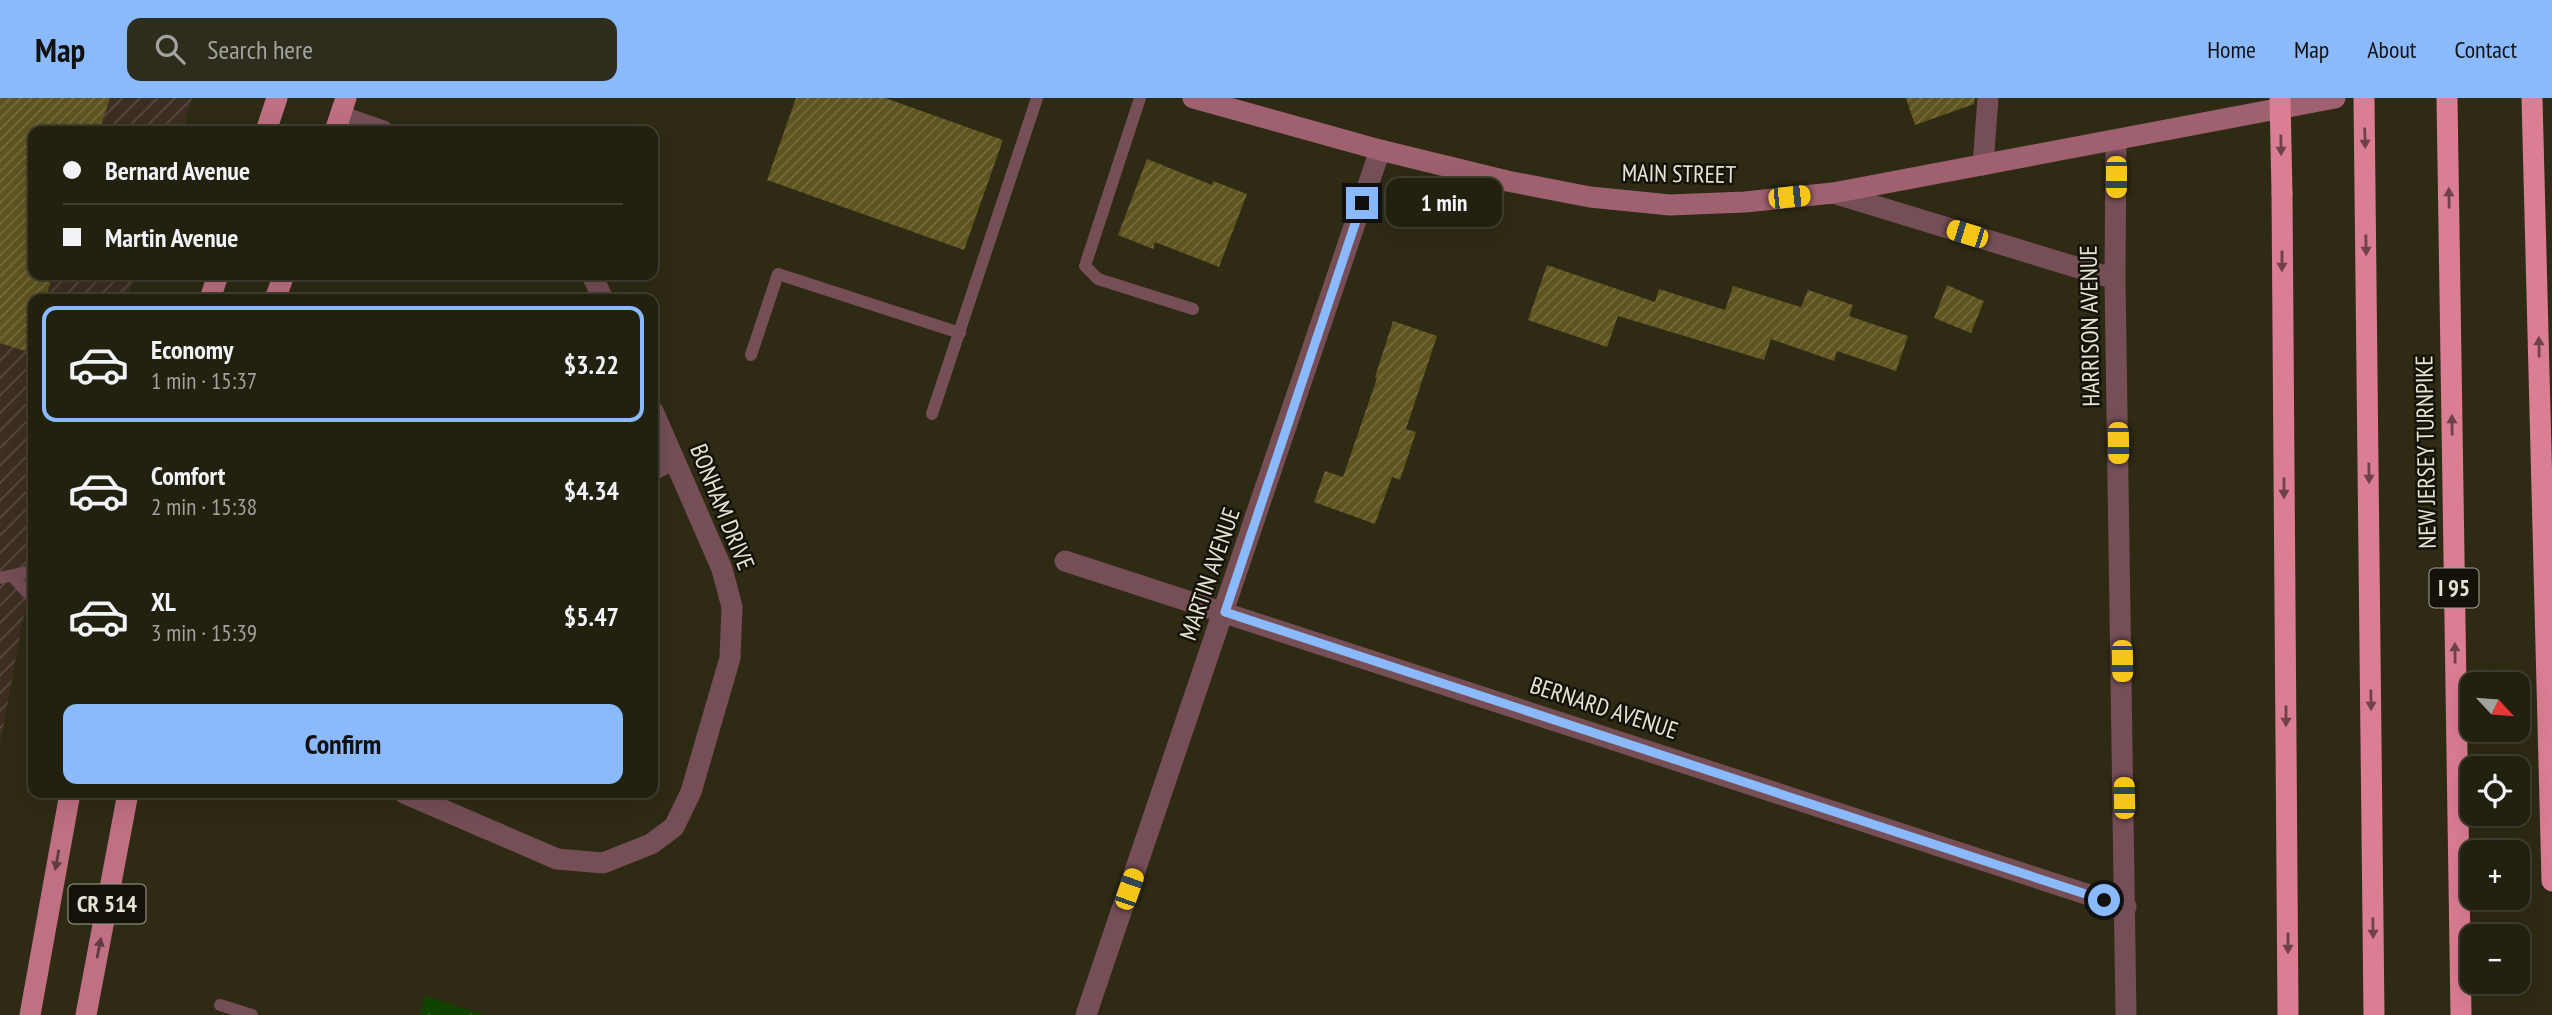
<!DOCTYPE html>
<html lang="en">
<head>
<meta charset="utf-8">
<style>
  :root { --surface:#22200f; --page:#2e2d1d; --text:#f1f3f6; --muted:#a2a39e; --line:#3f3e2f; --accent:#8bbafc }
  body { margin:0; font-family:"PT Sans Narrow",sans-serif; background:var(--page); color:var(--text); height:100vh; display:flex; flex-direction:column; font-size:26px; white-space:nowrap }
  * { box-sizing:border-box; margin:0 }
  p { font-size:23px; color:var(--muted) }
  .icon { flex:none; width:38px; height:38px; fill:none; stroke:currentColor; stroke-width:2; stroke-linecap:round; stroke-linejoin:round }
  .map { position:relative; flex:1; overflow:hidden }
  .details { position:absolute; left:28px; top:196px; width:630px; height:504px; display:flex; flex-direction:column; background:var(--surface); border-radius:14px; box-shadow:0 7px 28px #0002,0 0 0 2px var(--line) }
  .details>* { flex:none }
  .banner { position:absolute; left:28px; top:28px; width:630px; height:154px; border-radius:14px; box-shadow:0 7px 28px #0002,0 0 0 2px var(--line); display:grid; align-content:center; height:154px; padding:0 35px; background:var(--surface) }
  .needle { width:46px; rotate:116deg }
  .fabs { position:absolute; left:2460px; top:574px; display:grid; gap:14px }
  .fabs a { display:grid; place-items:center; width:70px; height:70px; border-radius:14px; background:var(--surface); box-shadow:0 7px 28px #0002,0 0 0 2px var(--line); font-size:35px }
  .end { position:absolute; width:32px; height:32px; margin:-16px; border:9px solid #8bbafc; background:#111; box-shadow:0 0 0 4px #111 }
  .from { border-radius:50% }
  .bubble { position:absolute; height:49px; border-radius:14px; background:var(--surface); box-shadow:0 7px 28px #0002,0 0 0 2px var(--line); font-size:23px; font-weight:700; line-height:49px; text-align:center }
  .car { position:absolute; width:21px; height:42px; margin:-21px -10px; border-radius:9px; box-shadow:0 0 5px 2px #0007; background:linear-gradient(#f5c518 24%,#345 0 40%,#f5c518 0 76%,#345 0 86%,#f5c518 0) }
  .banner b { display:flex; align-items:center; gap:24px; height:66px; font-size:26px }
  .banner b+b { border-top:2px solid var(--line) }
  .banner i { width:18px; height:18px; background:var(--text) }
  ul { padding:12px 0 0; list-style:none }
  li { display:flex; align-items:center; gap:21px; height:116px; margin:0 14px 10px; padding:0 21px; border:4px solid transparent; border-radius:14px }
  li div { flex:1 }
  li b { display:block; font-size:26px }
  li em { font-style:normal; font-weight:700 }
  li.on { border-color:var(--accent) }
  li>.icon { width:63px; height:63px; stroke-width:1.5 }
  .button { display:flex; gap:14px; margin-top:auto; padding:14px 35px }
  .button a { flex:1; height:80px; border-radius:14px; background:var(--accent); color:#111; font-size:28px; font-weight:700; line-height:80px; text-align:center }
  header { display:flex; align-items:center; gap:42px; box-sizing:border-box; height:98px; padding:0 35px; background:var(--accent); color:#111 }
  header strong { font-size:33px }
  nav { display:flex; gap:38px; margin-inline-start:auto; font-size:24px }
  .search { width:490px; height:63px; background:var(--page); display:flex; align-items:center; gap:18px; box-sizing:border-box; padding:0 24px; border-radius:14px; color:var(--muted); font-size:26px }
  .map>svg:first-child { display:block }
</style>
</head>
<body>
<header>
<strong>Map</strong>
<div class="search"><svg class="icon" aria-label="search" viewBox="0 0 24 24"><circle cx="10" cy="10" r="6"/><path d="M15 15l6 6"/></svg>Search here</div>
<nav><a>Home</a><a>Map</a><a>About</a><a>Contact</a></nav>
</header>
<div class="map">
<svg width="2552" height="917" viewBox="0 0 2552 917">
  <defs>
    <pattern id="industrial-furrows" width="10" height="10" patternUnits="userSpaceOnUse" patternTransform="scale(1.75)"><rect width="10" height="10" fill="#3d2e22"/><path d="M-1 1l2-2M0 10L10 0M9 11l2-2" fill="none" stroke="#594c41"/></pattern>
    <pattern id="park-tufts" width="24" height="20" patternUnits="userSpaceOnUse" patternTransform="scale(1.75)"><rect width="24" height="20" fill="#104300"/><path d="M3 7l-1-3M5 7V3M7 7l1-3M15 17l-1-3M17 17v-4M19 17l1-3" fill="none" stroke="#335e24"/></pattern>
    <pattern id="building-hatch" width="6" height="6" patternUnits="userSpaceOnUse" patternTransform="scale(1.75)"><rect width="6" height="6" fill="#5e5420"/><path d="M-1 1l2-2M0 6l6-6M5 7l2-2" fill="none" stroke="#756c40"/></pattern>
  </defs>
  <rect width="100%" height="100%" fill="#2e2a14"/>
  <path fill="url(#industrial-furrows)" d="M 0,0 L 192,0 L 182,33 L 33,33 L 33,177 L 135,177 L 127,201 L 33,201 L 33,489 L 23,521 L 0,647 Z"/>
  <path fill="url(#park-tufts)" d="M 424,898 L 485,917 L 421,917 Z"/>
  <path fill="url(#building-hatch)" d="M 0,0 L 110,0 L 99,33 L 33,33 L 33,177 L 53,177 L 45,201 L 33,201 L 33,239 L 28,254 L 0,245 Z
    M 796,0 L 885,0 L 1003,42 L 964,152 L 767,82 Z
    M 1906,0 L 1975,0 L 1974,6 L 1915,27 Z
    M 1147,61 L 1212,87 L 1213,83 L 1247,96 L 1219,169 L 1155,144 L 1153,151 L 1118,137 Z
    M 1547,167 L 1655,204 L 1659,191 L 1725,212 L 1733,188 L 1801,209 L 1808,192 L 1853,207 L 1849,218 L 1908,238 L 1896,273 L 1837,253 L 1834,263 L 1771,241 L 1764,262 L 1618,218 L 1607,249 L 1528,222 Z
    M 1947,187 L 1984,203 L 1971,235 L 1934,220 Z
    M 1393,223 L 1437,238 L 1406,331 L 1416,334 L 1400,382 L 1392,379 L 1375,426 L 1314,404 L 1325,373 L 1343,379 L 1377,280 L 1375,279 Z"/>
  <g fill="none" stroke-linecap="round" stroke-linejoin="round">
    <path stroke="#754e56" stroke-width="12" d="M 1140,0 L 1085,168 L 1098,181 L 1193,211
      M 751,257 L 778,176 L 960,235
      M 932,316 L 1037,0
      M 13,479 L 33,501
      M 0,480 L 33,473
      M 220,907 L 252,917"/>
    <path stroke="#754e56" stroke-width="21" d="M 340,18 L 383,33
      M 2116,42 L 2115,181 L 2126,917
      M 1983,67 L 1988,0
      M 1833,95 L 2115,181
      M 592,177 L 603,201
      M 653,372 L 674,361
      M 1065,463 L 2126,809
      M 404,695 L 557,761 L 603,765 L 651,746 L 674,729 L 691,694 L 730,560 L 732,509 L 722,471 L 653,313
      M 1086,917 L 1380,52"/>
    <path stroke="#9f616f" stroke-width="21" d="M 1193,0 L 1380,52 L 1507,83 L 1590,99 L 1670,107 L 1745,104 L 1833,95 L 2335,0"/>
    <path stroke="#bf7082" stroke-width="21" d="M 266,33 L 277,0
      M 335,33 L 346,0
      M 210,201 L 218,177
      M 275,201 L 284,177
      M 30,917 L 70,695
      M 86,917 L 128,695"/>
    <path stroke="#db7d93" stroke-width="21" d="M 2364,0 L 2374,917
      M 2447,0 L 2461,917
      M 2532,0 L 2552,783
      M 2282,95 L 2288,917"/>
    <path stroke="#db7d93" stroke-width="21" d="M 2280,0 L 2282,95"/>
  </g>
  <defs><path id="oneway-solid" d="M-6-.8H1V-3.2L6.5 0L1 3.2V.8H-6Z" transform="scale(1.75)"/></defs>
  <g fill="#6e4247">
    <use href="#oneway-solid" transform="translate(2365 40) rotate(88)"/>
    <use href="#oneway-solid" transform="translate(2281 47) rotate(89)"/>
    <use href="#oneway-solid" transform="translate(2449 100) rotate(-91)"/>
    <use href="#oneway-solid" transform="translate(2366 147) rotate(89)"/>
    <use href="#oneway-solid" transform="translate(2282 163) rotate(90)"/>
    <use href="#oneway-solid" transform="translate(2539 249) rotate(-91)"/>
    <use href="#oneway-solid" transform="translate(2452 327) rotate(-91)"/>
    <use href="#oneway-solid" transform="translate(2369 375) rotate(89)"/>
    <use href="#oneway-solid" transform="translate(2284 390) rotate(90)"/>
    <use href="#oneway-solid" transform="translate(2455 555) rotate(-91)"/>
    <use href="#oneway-solid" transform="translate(2371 602) rotate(89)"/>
    <use href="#oneway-solid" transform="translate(2286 618) rotate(90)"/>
    <use href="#oneway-solid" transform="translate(2373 830) rotate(89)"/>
    <use href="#oneway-solid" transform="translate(2288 845) rotate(90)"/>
  </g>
  <g fill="#613c3f">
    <use href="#oneway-solid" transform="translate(57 762) rotate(100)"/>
    <use href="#oneway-solid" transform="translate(99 850) rotate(-79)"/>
  </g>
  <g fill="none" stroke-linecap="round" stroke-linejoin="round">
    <path stroke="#8bbafc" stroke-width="9" d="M 1362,105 L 1225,514 L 2104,802"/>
  </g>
  <g text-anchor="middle" stroke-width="5" stroke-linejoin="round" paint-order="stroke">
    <g fill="#141209" stroke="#a7a498" stroke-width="2">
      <rect x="2429.5" y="470.5" width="49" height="39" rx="5"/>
      <rect x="68.5" y="786.5" width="77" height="39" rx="5"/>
    </g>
    <g font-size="23" font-weight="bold" fill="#e6e3d6">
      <text x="2454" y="498">I 95</text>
      <text x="107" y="814">CR 514</text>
    </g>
    <g font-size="24" fill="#e6e3d6" stroke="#141209">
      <text transform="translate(1679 76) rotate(1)" y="8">MAIN STREET</text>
      <text transform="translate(2090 228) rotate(-91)" y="8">HARRISON AVENUE</text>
      <text transform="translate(2426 354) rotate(-91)" y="8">NEW JERSEY TURNPIKE</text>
      <text transform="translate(722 409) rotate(68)" y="8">BONHAM DRIVE</text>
      <text transform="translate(1210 476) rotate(-71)" y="8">MARTIN AVENUE</text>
      <text transform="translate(1604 610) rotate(18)" y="8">BERNARD AVENUE</text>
    </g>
  </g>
</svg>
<div class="fabs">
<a><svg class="needle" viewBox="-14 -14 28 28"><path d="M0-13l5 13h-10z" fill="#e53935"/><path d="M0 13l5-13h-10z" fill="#a2a39e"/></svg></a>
<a><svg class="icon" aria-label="locate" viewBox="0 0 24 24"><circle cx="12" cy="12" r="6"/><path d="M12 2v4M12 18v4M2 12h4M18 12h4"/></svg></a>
<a>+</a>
<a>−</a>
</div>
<i class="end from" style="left:2104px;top:802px"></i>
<i class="end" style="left:1362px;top:105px"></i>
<div class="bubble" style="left:1386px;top:80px;width:116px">1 min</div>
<i class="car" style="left:2116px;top:79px;rotate:180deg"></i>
<i class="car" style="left:1789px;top:99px;rotate:84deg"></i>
<i class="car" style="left:1967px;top:136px;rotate:287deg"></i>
<i class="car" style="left:2118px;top:345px;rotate:179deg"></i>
<i class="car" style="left:2122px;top:563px;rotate:179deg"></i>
<i class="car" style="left:2124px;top:700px;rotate:359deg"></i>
<i class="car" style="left:1129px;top:791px;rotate:19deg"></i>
<div class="banner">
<b><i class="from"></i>Bernard Avenue</b>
<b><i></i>Martin Avenue</b>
</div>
<section class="details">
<ul>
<li class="on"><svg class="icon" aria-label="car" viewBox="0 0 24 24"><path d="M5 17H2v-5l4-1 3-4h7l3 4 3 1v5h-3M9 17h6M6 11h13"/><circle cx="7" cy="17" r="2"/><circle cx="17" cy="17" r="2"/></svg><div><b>Economy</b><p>1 min · 15:37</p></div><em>$3.22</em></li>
<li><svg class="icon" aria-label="car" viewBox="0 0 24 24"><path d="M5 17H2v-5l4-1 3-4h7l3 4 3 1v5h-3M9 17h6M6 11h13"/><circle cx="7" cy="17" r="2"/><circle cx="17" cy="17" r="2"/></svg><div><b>Comfort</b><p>2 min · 15:38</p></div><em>$4.34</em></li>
<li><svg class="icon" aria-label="car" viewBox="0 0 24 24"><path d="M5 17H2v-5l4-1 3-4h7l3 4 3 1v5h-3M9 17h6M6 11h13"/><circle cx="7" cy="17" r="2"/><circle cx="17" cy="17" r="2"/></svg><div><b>XL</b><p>3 min · 15:39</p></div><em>$5.47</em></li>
</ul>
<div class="button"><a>Confirm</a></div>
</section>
</div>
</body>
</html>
